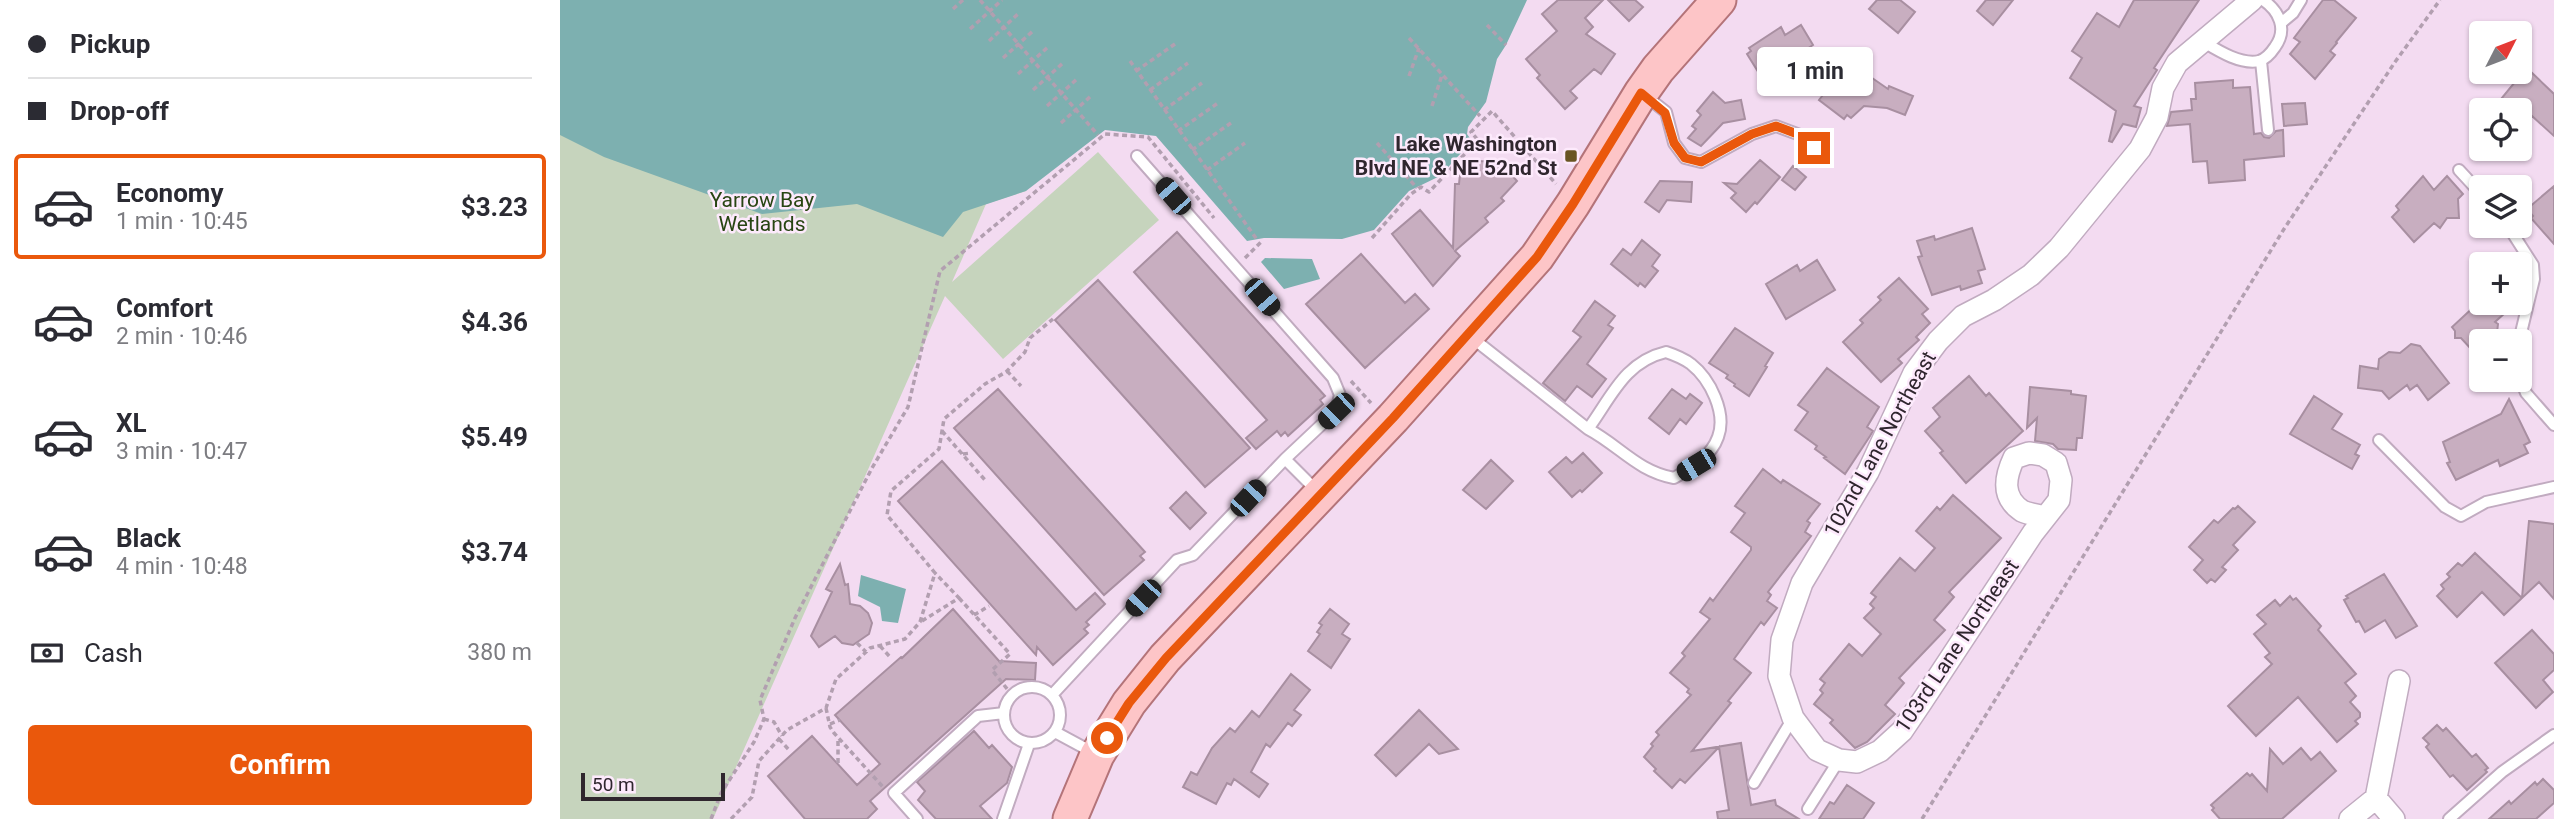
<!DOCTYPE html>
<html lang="en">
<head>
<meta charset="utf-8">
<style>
  :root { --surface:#fff; --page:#f7f7f7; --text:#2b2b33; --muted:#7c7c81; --line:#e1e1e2; --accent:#ea580c }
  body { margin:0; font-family:Roboto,sans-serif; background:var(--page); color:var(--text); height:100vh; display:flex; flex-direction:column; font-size:26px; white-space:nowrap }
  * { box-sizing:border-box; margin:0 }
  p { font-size:23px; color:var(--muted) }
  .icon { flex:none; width:38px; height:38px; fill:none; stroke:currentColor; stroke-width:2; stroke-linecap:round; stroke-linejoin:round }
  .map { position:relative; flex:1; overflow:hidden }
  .drawer { display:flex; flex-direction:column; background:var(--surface); width:560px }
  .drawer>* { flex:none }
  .banner { display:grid; align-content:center; height:154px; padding:0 28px; background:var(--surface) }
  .needle { width:46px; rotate:48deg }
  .tools { position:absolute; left:1909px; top:21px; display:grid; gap:14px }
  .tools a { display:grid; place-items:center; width:63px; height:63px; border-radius:7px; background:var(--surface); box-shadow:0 2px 5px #0004; font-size:35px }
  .scale { position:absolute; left:21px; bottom:18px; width:144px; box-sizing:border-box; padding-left:7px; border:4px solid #2f262e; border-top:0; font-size:19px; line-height:24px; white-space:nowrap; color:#2f262e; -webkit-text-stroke:5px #fdeafc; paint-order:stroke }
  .end { position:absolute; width:32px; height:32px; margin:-16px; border:9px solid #ea580c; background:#fff; box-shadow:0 0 0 4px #fff }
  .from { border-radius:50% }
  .bubble { position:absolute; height:49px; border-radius:7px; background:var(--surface); box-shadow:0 2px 5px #0004; font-size:23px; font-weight:700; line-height:49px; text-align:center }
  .car { position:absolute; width:21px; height:42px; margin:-21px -10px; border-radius:9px; box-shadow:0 0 5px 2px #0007; background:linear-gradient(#222 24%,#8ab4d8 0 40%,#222 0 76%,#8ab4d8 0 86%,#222 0) }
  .banner b { display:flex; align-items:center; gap:24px; height:66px; font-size:26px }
  .banner b+b { border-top:2px solid var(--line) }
  .banner i { width:18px; height:18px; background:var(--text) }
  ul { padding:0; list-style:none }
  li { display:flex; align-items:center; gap:21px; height:105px; margin:0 14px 10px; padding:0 14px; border:4px solid transparent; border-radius:7px }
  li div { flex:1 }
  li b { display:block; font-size:26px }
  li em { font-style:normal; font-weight:700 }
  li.on { border-color:var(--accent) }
  li>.icon { width:63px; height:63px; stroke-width:1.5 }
  .pay { display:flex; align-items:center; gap:18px; height:77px; padding:0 28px; font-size:26px }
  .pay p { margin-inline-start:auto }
  .action { display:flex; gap:14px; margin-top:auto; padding:14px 28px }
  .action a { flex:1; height:80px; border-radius:7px; background:var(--accent); color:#fff; font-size:28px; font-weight:700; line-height:80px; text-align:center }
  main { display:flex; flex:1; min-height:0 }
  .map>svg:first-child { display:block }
</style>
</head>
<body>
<main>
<section class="drawer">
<div class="banner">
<b><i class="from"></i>Pickup</b>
<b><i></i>Drop-off</b>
</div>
<ul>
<li class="on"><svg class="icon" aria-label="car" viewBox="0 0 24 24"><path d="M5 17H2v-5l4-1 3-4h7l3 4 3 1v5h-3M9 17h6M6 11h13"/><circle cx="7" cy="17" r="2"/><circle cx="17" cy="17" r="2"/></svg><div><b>Economy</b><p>1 min · 10:45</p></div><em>$3.23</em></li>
<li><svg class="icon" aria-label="car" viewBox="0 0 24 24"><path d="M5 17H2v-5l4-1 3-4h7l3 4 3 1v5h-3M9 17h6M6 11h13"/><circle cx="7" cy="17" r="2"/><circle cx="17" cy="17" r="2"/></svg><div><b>Comfort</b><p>2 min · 10:46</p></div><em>$4.36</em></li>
<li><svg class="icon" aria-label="car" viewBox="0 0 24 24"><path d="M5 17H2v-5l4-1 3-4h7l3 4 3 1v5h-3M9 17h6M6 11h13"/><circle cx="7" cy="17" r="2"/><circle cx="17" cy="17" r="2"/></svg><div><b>XL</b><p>3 min · 10:47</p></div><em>$5.49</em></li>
<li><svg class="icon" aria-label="car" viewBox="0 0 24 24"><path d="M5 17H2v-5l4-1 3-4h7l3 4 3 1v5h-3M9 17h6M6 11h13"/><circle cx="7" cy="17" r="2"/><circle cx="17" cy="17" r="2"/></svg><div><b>Black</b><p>4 min · 10:48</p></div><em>$3.74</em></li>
</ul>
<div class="pay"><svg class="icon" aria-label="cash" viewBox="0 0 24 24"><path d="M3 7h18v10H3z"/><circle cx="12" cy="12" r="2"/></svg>Cash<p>380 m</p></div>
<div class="action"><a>Confirm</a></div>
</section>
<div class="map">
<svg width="1994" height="819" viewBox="0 0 1994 819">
  <rect width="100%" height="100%" fill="#f3dbf1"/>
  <path fill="#c6d4bd" d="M 0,0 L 466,191 L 426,204 L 392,282 L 538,152 L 599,220 L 443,359 L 385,296 L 153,819 L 0,819 Z"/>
  <path fill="#7db0b0" d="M 0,0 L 967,0 L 946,45 L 937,59 L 926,102 L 908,127 L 907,134 L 912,141 L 880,176 L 849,191 L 814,230 L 782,239 L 704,238 L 687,241 L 596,136 L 545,130 L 466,191 L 403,212 L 383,237 L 297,204 L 202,214 L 44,157 L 0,135 Z
    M 705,258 L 752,259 L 760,279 L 724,289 L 701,262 Z
    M 301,575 L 346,589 L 338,623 L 322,621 L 320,607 L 298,596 Z"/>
  <path fill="#c8aec0" stroke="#a88fa1" stroke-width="2" d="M 998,0 L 1043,0 L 1025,18 L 1033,27 L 1026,34 L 1055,54 L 1041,74 L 1034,69 L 1010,91 L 1017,98 L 1005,109 L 977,78 L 980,75 L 966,59 L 997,31 L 982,14 Z
    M 1048,0 L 1075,0 L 1083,7 L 1069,21 Z
    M 1317,0 L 1340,0 L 1355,12 L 1338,33 L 1309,9 Z
    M 1426,0 L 1453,0 L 1433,25 L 1417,11 Z
    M 1574,0 L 1639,0 L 1594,68 L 1597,70 L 1574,106 L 1581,108 L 1576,127 L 1563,124 L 1552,142 L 1549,141 L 1556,111 L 1510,78 L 1522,58 L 1512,51 L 1537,13 L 1559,27 Z
    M 1763,0 L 1774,0 L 1796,18 L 1776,42 L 1777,43 L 1770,51 L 1775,55 L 1755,79 L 1730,54 L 1740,42 L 1734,38 Z
    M 1241,25 L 1253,45 L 1202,78 L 1187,54 L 1191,51 L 1189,48 L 1221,27 L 1225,35 Z
    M 1289,62 L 1328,89 L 1329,86 L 1353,96 L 1345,115 L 1327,108 L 1304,106 L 1291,118 L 1287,115 L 1284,119 L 1259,100 Z
    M 1969,70 L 1994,94 L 1994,136 L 1972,116 L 1960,130 L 1960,110 L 1932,110 L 1964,71 L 1966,73 Z
    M 1673,80 L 1673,88 L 1690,87 L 1694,134 L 1701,133 L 1704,137 L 1709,138 L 1716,131 L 1723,130 L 1724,156 L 1684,160 L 1685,180 L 1649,183 L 1647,161 L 1633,162 L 1630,124 L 1607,126 L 1611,112 L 1632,110 L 1631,99 L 1636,99 L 1635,83 Z
    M 1153,92 L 1165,103 L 1181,100 L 1185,119 L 1163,123 L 1141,146 L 1128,138 L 1136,129 L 1132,126 L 1141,115 L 1137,111 Z
    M 1745,103 L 1747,124 L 1724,126 L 1722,104 Z
    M 1200,160 L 1220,177 L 1197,204 L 1195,202 L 1186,212 L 1171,198 L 1176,193 L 1164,183 L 1177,184 Z
    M 917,161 L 940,162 L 957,181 L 941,198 L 944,201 L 925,218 L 928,222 L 895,251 L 900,256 L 873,286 L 832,234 L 860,210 L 893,248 L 895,184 L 899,184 L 900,174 L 905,175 L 905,167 L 916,168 Z
    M 1233,166 L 1246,177 L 1235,190 L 1222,180 Z
    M 1863,176 L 1874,190 L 1887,176 L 1903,194 L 1898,199 L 1899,218 L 1887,218 L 1880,228 L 1874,223 L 1854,242 L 1832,217 L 1839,210 L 1836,206 Z
    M 1100,181 L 1132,182 L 1131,202 L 1107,200 L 1099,212 L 1085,202 Z
    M 1994,186 L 1994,244 L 1971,218 L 1973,216 L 1967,209 Z
    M 1412,228 L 1425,269 L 1418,271 L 1422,283 L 1401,290 L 1400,286 L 1372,295 L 1358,257 L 1362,256 L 1357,241 L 1374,236 L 1375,240 Z
    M 617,232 L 765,396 L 760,400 L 763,404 L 728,436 L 725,432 L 721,436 L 717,431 L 696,449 L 686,438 L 707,420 L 574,272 Z
    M 1082,240 L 1100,255 L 1092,266 L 1098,271 L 1085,287 L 1080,283 L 1078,286 L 1051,264 L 1063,249 L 1071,255 Z
    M 801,254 L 845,303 L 855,294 L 869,309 L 805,368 L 746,304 Z
    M 1257,260 L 1275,290 L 1226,319 L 1206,284 L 1237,265 L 1240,271 Z
    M 1339,278 L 1368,309 L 1362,314 L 1370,323 L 1356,337 L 1359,340 L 1338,359 L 1342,363 L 1321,382 L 1283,342 L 1303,323 L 1300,320 L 1321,300 L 1318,297 Z
    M 538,280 L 690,448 L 645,487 L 495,320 Z
    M 1035,301 L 1055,316 L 1048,325 L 1053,328 L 1027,364 L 1046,379 L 1032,397 L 1017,386 L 1005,401 L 983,383 L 1021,337 L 1013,331 Z
    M 1931,303 L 1956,303 L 1935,322 L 1938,324 L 1936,341 L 1922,341 L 1922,361 L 1901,338 L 1895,338 L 1895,331 L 1892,327 L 1917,304 L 1923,310 Z
    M 1175,328 L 1213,353 L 1205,366 L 1207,367 L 1189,396 L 1174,386 L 1175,384 L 1166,378 L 1168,375 L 1149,363 Z
    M 1851,344 L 1860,346 L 1889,383 L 1868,400 L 1857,385 L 1850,390 L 1847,385 L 1829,399 L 1822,391 L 1798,388 L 1800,366 L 1818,369 L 1819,359 L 1829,352 L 1840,353 Z
    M 1267,368 L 1319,407 L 1307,427 L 1313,431 L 1310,436 L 1285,474 L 1264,458 L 1266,457 L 1255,449 L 1257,446 L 1235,430 L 1248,412 L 1238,405 Z
    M 1409,376 L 1426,396 L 1429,393 L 1463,431 L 1406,483 L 1380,453 L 1383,451 L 1365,431 L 1380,417 L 1373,408 Z
    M 1470,387 L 1511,391 L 1511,394 L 1526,396 L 1522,438 L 1517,438 L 1516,450 L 1498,449 L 1493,444 L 1475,441 L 1477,418 L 1467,428 Z
    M 438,389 L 585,552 L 580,556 L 584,560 L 544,595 L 394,428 Z
    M 1112,389 L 1126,399 L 1130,394 L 1142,403 L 1126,424 L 1120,419 L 1109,434 L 1089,418 Z
    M 1754,396 L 1782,414 L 1772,429 L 1800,445 L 1795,454 L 1799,456 L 1792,469 L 1730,434 Z
    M 1949,399 L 1970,442 L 1964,445 L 1968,453 L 1940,466 L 1938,460 L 1896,480 L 1887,463 L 1890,462 L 1883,442 L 1941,414 Z
    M 1023,453 L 1042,473 L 1022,492 L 1020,490 L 1012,497 L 989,472 L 1006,457 L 1012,463 Z
    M 931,460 L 953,481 L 926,509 L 903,490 Z
    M 382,461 L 516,610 L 535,593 L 545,604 L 526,622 L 529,625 L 524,629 L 528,633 L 493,665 L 477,647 L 476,655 L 338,501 Z
    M 1203,469 L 1221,483 L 1223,480 L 1260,504 L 1247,521 L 1250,523 L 1245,532 L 1251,536 L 1208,592 L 1211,595 L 1207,601 L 1217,608 L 1204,625 L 1201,622 L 1174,659 L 1191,673 L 1168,701 L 1171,703 L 1132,751 L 1181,743 L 1191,805 L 1215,800 L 1216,805 L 1239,819 L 1158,819 L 1157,812 L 1169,810 L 1159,747 L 1125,783 L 1120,779 L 1112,788 L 1094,771 L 1096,769 L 1084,757 L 1093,746 L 1091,744 L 1099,735 L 1096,732 L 1131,695 L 1127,692 L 1129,689 L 1110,673 L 1125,656 L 1122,653 L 1150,619 L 1140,612 L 1150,598 L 1153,601 L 1191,550 L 1191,547 L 1171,532 L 1185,513 L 1175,506 Z
    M 626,492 L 646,513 L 630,529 L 610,508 Z
    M 1393,495 L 1441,538 L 1389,592 L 1394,597 L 1374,620 L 1385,630 L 1339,678 L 1344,683 L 1325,705 L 1335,714 L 1307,742 L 1295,748 L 1270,723 L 1273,720 L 1254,704 L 1263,693 L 1260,690 L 1265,683 L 1260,679 L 1289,644 L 1302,656 L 1321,634 L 1304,618 L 1314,608 L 1310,604 L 1316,597 L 1311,593 L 1340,558 L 1355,571 L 1375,548 L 1356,531 L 1377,507 L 1380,510 Z
    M 1678,506 L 1695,522 L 1673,545 L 1678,550 L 1662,567 L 1666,570 L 1655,582 L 1651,579 L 1647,583 L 1634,570 L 1643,560 L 1629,547 L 1654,520 L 1658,523 L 1673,508 L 1675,509 Z
    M 1969,521 L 1994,524 L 1994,599 L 1979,582 L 1962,598 Z
    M 1915,553 L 1962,598 L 1944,615 L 1922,592 L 1897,617 L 1877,596 L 1884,589 L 1881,585 L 1890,577 L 1887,574 L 1898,563 L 1902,566 Z
    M 280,564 L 285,585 L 288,584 L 290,604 L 300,606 L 308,613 L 312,623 L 309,634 L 293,645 L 282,643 L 275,636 L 259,647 L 251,636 L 272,592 L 266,589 Z
    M 1824,574 L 1857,626 L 1836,638 L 1825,620 L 1805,632 L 1799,621 L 1796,622 L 1784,600 L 1788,598 L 1786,596 Z
    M 1730,596 L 1733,600 L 1736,598 L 1761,626 L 1758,630 L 1796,674 L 1785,683 L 1796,696 L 1790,702 L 1800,713 L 1800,717 L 1795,721 L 1798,724 L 1777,742 L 1738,697 L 1696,736 L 1668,706 L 1712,664 L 1705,657 L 1710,653 L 1694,634 L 1706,624 L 1697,615 L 1715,600 L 1720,606 Z
    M 393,609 L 439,661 L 476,663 L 475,680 L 446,679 L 310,801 L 317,809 L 307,819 L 245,819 L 208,776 L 252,736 L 297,785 L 320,764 L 275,715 L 341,657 L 342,658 Z
    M 770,609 L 789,624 L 782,634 L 790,639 L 771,668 L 748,651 L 760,634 L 757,632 L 762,625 L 759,623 Z
    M 1972,630 L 1994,654 L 1994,670 L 1983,680 L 1993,692 L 1976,708 L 1935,663 Z
    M 731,674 L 750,690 L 734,710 L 741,715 L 732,726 L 728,723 L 710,747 L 706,744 L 691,772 L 708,784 L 699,797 L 674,779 L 671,785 L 667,783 L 656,804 L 623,787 L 631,772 L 637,775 L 652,748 L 670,728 L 675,732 L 692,711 L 699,717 Z
    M 859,710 L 898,749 L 879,754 L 869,744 L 836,776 L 815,755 Z
    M 1877,725 L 1883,731 L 1886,728 L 1912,757 L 1916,754 L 1928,768 L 1925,770 L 1927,772 L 1907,790 L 1893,775 L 1890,777 L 1866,747 L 1869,744 L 1863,738 Z
    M 414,731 L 429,748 L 432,745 L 452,767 L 447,783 L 420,806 L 432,819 L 376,819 L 358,800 L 365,791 L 357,782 Z
    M 1741,748 L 1751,760 L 1760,752 L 1776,771 L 1722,819 L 1660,819 L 1652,810 L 1654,808 L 1651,805 L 1687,773 L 1690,776 L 1692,774 L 1707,791 L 1710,749 L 1723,764 Z
    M 1983,779 L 1994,790 L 1994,803 L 1976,819 L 1929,819 L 1949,801 L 1951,804 L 1975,782 L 1977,785 Z
    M 1287,785 L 1314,803 L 1303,819 L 1259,819 L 1270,802 L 1274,804 Z"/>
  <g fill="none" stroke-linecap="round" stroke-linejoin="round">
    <defs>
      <path id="service" d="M 1721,23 L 1733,13 L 1741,0
        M 1642,41 C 1657,50 1680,65 1699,61 C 1706,59 1711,53 1715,47 C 1728,29 1719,11 1703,0
        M 1701,61 L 1708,130
        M 1083,94 L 1106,112 L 1114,143 L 1125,158 L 1141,162 L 1192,134 L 1216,126 L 1240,135 L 1254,148
        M 577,156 L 773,378 L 780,395 L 776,411 L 725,459
        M 1899,170 L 1922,195
        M 1948,226 L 1973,265 L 1974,279 L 1959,341
        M 911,337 L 1028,429 C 1051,398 1064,362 1106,352 C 1115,355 1123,358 1131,364 C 1150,379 1167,413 1158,437 C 1151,457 1131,468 1114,478 C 1077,471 1060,446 1028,429
        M 1960,378 L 1966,393 L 1994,425
        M 1819,440 L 1885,507 L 1901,516 L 1926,502 L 1994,487
        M444 715a28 28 0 1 1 56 0a28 28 0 1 1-56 0Z
        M 492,695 L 617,560 L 633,555 L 725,459 L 757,491
        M 495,732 L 534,753
        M 1194,783 L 1233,718
        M 1248,809 L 1279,760
        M 357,819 L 334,793 L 418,716 L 444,713
        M 443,819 L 469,744
        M 1889,819 L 1942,772 L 1994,735"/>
      <path id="minor" d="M 1485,517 C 1478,515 1468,514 1462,511 C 1441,497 1445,477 1454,458 L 1469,453 L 1483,455 L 1496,463 L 1501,480 L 1499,500 L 1473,533 L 1361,703 L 1342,731 L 1320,751 L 1297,762 L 1279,760 L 1257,750 L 1233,718 L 1219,676 L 1222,640 L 1242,583 L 1308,472 L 1354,373 L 1378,341 L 1403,316 L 1434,300 L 1471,275 L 1499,248 L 1580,149 L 1597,117 L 1603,88 L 1617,63 L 1692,0
        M 1816,798 L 1834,819
        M 1790,819 L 1816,798 L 1839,681"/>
      <path id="primary" d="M 510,819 L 537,755 L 569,703 L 605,658 L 833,418 L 977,257 L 1013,204 L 1081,93 L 1098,69 L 1159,0"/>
    </defs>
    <use href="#service" stroke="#c1abc0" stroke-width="14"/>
    <use href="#minor" stroke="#c1abc0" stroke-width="24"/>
    <use href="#primary" stroke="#b47479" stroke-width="37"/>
    <path stroke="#b29fb0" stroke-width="3.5" stroke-dasharray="5 3.5" stroke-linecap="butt" d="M 420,0 L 538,135
      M 393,9 L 403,0
      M 927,25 L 946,45
      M 410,29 L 442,0
      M 849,38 L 920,116
      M 429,41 L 459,13
      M 443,58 L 474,30
      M 570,61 L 698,241
      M 576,71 L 615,44
      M 458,74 L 488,47
      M 849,76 L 859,48
      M 473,90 L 503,63
      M 590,90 L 628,63
      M 487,106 L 517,79
      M 872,106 L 882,75
      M 604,110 L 642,83
      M 501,123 L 531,96
      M 618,131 L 658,103
      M 817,143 L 857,188
      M 632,150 L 671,123
      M 647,170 L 685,143
      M 812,238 L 851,194 L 861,187 L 869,192 L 918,140 L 911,132 L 932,111 L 996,184
      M 685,258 L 702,241
      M 447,371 L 461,386
      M 791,381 L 811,403
      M 382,431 L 425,480
      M 403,454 L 411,453
      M 399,598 L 450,654 L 432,670 L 452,695
      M 414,615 L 429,606
      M 362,621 L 399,598 L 375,573
      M 297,643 L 306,652
      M 320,646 L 331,658
      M 266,708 L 270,727 L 274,733 L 323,787
      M 204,719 L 214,722 L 222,736
      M 270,724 L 280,720
      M 219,739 L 230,751
      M 278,763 L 278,739
      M 151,819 L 161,793 L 194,742 L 204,719 L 200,700 L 235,618 L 312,468 L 348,407 L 380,271 L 545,134 L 588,137 L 654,218
      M 171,819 L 192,797 L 199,761 L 227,730 L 266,708 L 276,679 L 306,652 L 310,648 L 345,639 L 360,622 L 375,573 L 327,515 L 331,491 L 379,449 L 384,419 L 425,384 L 446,372 L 465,352 L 470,338 L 493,319
      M 1362,819 L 1724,229 L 1835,62 L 1880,0"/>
    <use href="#service" stroke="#fff" stroke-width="10"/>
    <use href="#minor" stroke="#fff" stroke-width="21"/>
    <use href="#primary" stroke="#fdc5c7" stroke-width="33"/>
  </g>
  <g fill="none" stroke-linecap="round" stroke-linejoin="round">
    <path stroke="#ea580c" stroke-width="9" d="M 547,738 L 569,703 L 606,658 L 833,418 L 977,257 L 1013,204 L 1081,93 L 1105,113 L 1114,143 L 1125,158 L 1141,162 L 1192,134 L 1216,126 L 1240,135 L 1254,148"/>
  </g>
  <rect fill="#695523" stroke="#fdeafc" stroke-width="2.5" x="1004" y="149" width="14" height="14" rx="3.5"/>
  <g text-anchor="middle" stroke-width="5" stroke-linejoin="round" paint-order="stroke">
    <g font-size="21" font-weight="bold" fill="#2f262e" stroke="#fdeafc" text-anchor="end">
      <text x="997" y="151">Lake Washington<tspan x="997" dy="24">Blvd NE &amp; NE 52nd St</tspan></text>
    </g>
    <g font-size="21" fill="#284513" stroke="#fdeafc">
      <text x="202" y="207">Yarrow Bay<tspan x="202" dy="24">Wetlands</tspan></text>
    </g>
    <g font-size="21" fill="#2f262e" stroke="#fdeafc">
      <text transform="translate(1320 444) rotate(-61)" y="7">102nd Lane Northeast</text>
      <text transform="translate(1397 646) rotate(-56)" y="7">103rd Lane Northeast</text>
    </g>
  </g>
</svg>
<div class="tools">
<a><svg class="needle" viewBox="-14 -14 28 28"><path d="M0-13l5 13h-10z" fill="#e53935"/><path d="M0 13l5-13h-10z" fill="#7c7c81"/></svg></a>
<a><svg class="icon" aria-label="locate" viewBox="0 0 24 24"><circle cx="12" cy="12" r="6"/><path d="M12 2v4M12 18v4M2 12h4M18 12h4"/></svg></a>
<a><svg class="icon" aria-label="layers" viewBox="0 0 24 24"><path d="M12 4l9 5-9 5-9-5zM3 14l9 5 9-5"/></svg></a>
<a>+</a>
<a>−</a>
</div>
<div class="scale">50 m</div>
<i class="end from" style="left:547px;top:738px"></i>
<i class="end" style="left:1254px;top:148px"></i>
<div class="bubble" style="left:1197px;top:47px;width:116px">1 min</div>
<i class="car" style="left:613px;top:196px;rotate:319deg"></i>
<i class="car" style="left:702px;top:297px;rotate:139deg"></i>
<i class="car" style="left:776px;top:411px;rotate:226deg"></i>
<i class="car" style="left:1136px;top:465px;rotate:239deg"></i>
<i class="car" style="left:688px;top:498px;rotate:43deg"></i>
<i class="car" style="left:583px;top:598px;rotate:223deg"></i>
</div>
</main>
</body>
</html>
